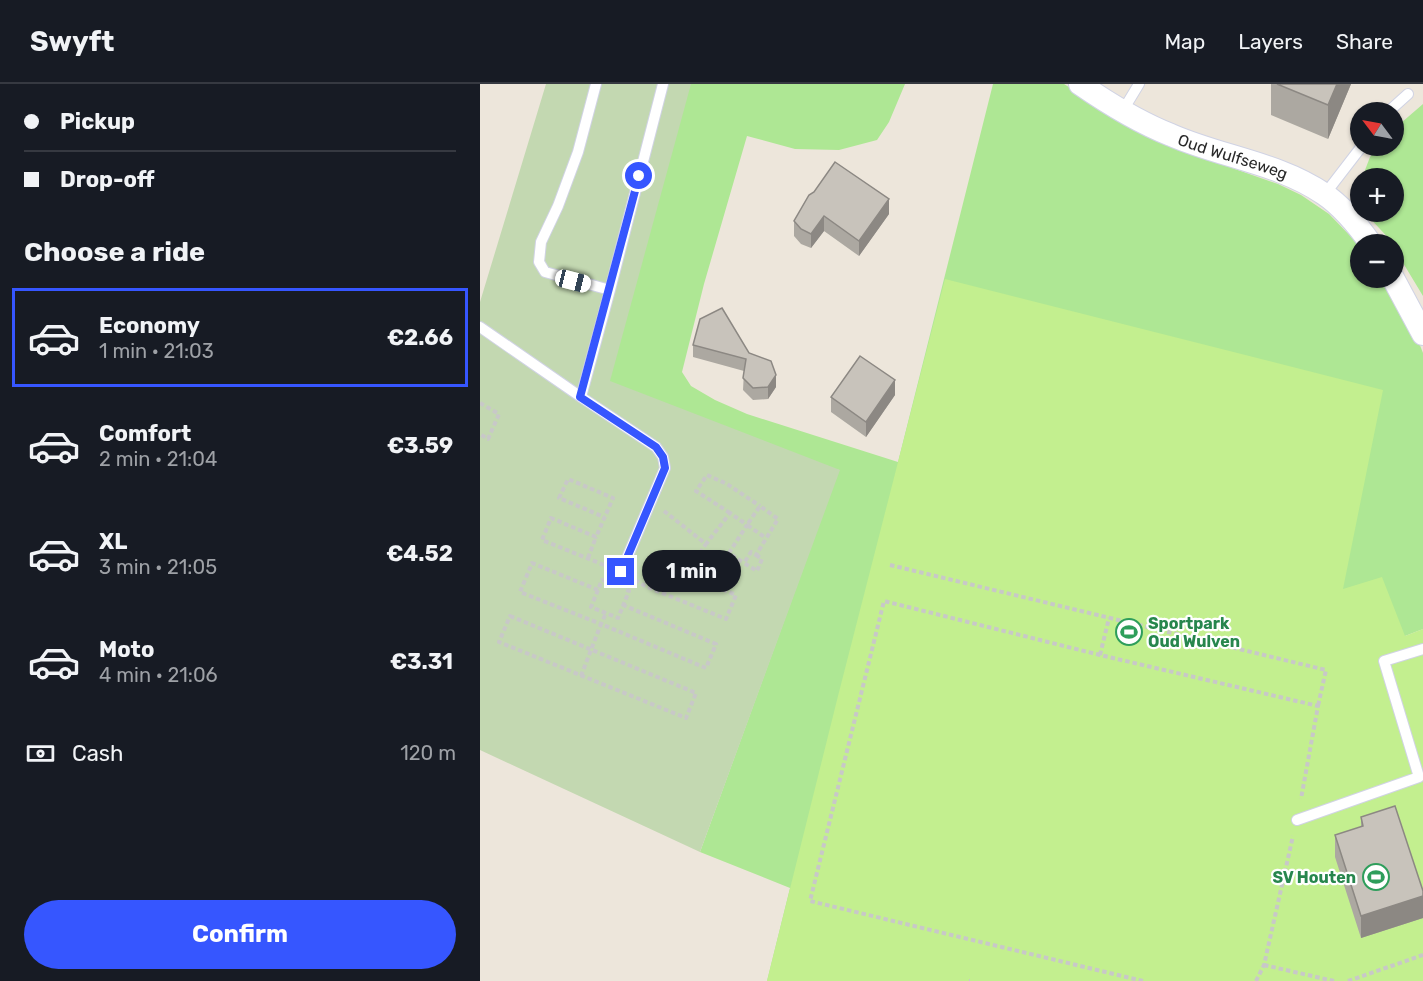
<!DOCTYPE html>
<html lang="en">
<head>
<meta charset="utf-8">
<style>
  :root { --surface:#171b24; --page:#20242c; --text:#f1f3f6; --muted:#9ea1a6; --line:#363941; --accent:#3656ff }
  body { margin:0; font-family:Rubik,sans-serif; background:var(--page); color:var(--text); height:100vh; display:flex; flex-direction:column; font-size:22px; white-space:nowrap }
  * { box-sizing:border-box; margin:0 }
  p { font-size:20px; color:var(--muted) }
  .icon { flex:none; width:33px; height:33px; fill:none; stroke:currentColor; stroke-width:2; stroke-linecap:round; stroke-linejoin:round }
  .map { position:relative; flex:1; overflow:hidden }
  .sheet { display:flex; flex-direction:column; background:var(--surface); width:480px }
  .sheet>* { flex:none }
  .banner { display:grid; align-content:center; height:132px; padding:0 24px; background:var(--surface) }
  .needle { width:39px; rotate:302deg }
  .controls { position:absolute; left:870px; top:18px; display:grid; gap:12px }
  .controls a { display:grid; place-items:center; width:54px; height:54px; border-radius:50%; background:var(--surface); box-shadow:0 2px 4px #0004; font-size:30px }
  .end { position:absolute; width:27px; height:27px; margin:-14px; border:8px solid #3656ff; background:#fff; box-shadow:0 0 0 3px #fff }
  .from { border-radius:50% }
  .bubble { position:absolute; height:42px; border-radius:21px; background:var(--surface); box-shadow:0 2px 4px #0004; font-size:20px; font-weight:700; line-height:42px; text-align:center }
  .car { position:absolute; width:18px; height:36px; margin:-18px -9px; border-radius:8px; box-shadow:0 0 4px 2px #0007; background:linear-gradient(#fff 24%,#345 0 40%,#fff 0 76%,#345 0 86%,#fff 0) }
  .banner b { display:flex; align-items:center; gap:21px; height:57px; font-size:22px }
  .banner b+b { border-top:2px solid var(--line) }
  .banner i { width:15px; height:15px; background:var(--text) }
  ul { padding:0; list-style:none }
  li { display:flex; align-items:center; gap:18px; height:99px; margin:0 12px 9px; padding:0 12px; border:3px solid transparent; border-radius:0px }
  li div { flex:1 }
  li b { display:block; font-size:22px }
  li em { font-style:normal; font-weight:700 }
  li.current { border-color:var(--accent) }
  li>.icon { width:54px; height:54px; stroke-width:1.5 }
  h2 { padding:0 24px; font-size:27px; line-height:72px }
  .pay { display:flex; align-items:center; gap:15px; height:66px; padding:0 24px; font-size:22px }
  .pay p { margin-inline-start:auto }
  .cta { display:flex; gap:12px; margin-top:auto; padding:12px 24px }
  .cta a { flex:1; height:69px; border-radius:36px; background:var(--accent); color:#fff; font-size:24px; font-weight:700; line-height:69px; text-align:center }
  header { display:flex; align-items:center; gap:36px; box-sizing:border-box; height:84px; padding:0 30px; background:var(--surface); border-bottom:2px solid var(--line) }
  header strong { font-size:28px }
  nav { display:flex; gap:33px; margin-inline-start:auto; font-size:21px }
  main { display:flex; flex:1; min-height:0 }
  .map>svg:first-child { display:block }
</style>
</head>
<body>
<header>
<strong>Swyft</strong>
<nav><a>Map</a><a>Layers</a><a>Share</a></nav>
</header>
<main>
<section class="sheet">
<div class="banner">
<b><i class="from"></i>Pickup</b>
<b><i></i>Drop-off</b>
</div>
<h2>Choose a ride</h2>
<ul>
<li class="current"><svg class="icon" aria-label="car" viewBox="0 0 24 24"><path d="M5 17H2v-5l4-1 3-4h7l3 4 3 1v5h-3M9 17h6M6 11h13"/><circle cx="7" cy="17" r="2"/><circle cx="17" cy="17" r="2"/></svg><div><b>Economy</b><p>1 min · 21:03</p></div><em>€2.66</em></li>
<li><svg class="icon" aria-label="car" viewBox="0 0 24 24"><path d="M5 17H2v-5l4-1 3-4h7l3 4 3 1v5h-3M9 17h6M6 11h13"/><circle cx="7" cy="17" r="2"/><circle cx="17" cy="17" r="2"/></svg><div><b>Comfort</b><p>2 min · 21:04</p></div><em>€3.59</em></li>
<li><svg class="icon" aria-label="car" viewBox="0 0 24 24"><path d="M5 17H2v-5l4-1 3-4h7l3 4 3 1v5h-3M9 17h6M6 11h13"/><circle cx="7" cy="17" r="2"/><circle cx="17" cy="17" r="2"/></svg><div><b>XL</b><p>3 min · 21:05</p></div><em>€4.52</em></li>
<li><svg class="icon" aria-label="car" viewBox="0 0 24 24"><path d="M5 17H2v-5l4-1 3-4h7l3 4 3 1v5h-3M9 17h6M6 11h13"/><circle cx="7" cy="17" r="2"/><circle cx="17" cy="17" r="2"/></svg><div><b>Moto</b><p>4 min · 21:06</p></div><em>€3.31</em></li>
</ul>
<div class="pay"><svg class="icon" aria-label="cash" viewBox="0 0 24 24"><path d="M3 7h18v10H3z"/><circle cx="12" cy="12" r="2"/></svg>Cash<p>120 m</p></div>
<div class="cta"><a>Confirm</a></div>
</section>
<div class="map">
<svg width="943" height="897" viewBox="0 0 943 897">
  <rect width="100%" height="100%" fill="#ede6db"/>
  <path fill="#aee794" d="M 194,0 L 425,0 L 409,38 L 397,56 L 359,66 L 315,65 L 267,52 L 224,200 L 202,288 L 211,302 L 235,316 L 267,330 L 418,378 L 513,0 L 584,0 L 598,9 L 718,72 L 798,100 L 821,111 L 849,130 L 880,162 L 880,194 L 905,194 L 934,246 L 943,269 L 943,545 L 925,552 L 287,897 L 310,804 L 220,768 L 359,386 L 121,322 Z
    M 943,20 L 943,212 L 914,164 L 914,160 L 885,129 L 885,128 L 914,128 L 914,94 L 882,94 L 890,73 L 899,62 L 914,62 L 914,45 Z"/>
  <path fill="#c3d8b1" d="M 66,0 L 211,0 L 130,297 L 360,386 L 220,768 L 0,666 L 0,218 Z"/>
  <path fill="#c3ef8f" d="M 465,195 L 903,306 L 863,505 L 902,493 L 925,552 L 943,545 L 943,897 L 287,897 L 358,612 Z"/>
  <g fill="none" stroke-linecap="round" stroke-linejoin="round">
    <defs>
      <path id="lane" d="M 116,0 L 98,68 L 78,122 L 61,158 L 59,178 L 65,188 L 130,206 L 183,0
        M 642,28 L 659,0
        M 908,28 L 928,10
        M 845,110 L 882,62
        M 130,206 L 101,313 L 176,363 L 183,373 L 185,384 L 141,488
        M 0,243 L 101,313
        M 817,736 L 939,693 L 904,577 L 943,565"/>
      <g id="street">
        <path id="s1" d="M 600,0 C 629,20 658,38 691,51 C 741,73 799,79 844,110 C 862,122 879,143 891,160"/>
        <path d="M 913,194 L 943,250"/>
      </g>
    </defs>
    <use href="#lane" stroke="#d0d3e4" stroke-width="12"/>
    <use href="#street" stroke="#d0d3e4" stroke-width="24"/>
    <path stroke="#c8c8c8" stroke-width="4" stroke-dasharray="4.5 3" stroke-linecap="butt" d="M 0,319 L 19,330 L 8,355 L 0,350
      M 184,427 L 226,460 L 250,429 L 267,441 L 249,469 L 264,479
      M 250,429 L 216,407 L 227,391 L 247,400 L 280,422
      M 220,469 L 226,460
      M 276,471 L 282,475 L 277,487 L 264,479 L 271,468 L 276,471 L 298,435 L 280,422 L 267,441 L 286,454
      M 108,474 L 116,453
      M 124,481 L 62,456 L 71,434 L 116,453 L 133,414 L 88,395 L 79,414 L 124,433
      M 410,481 L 846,586 L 838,622
      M 155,496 L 165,502 L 246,535 L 256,511 L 175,477 L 165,502
      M 126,497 L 122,496 L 111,523 L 138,534 L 149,507 L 145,505
      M 118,506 L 52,479 L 40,508 L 121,540 L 126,529
      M 30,532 L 216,609 L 206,634 L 19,558 Z
      M 620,571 L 629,534
      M 101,592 L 121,540 L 226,584 L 236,560 L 143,521
      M 784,881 L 854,897
      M 489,897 L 490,897
      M 663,897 L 330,817 L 404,517 L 620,571 L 838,622 L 821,715
      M 776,897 L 784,881 L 813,752
      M 868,897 L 943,871"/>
    <use href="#lane" stroke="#fff" stroke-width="10"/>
    <use href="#street" stroke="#fff" stroke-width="22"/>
  </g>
  <path fill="#aca8a1" d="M 791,0 L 871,0 L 848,55 L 791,31 Z
    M 329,111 L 409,130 L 379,172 L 344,147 L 331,164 L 321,160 L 314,152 L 314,137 Z
    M 213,261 L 269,269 L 296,303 L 288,315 L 273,316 L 263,306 L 264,287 L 213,273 Z
    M 415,311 L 386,353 L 351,328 L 351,313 Z
    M 881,733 L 943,807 L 943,834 L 881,854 L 855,773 L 855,751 L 881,743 Z"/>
  <path fill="#8c8883" d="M 857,0 L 871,0 L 848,55 L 848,21 Z
    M 409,115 L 409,130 L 379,172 L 379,157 Z
    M 344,132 L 344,147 L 331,164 L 331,150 Z
    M 296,291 L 296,303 L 288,315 L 288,303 Z
    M 415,296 L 415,311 L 386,353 L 386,338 Z
    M 943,812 L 943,834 L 881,854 L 881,832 Z"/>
  <path fill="#c8c3bb" stroke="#8c8883" stroke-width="1.5" d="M 797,0 L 857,0 L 848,21 Z
    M 355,78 L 409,115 L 379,157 L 344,132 L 331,150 L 321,145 L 314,137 L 329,111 L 334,108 Z
    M 242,224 L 269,269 L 291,277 L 296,291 L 288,303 L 273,304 L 263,294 L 266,275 L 213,261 L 220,235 Z
    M 380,272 L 415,296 L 386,338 L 351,313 Z
    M 915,722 L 943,807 L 943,812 L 881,832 L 855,751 L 883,742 L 881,733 Z"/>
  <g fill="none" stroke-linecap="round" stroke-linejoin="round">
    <path stroke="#3656ff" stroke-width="8" d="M 141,488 L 185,384 L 183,373 L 176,363 L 100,313 L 159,92"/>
  </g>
  <defs>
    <symbol id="stadium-ring" viewBox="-11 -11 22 22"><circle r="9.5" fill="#fff" stroke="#2e9e5b" stroke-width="1.5"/><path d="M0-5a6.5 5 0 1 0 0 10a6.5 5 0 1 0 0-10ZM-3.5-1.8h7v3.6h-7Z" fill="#2e9e5b"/></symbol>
  </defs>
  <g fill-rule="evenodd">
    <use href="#stadium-ring" x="634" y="533" width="30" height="30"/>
    <use href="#stadium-ring" x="881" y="778" width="30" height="30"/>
  </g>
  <g text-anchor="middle" stroke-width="4.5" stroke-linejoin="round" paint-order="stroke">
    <g font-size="16" fill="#2a2a2a" stroke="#fff">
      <text dy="6" stroke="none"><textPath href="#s1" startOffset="170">Oud Wulfseweg</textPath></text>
    </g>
    <g font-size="16" font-weight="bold" fill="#27864d" stroke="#fff" text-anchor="start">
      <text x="668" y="545">Sportpark<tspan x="668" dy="18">Oud Wulven</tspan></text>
      <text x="876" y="799" text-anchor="end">SV Houten</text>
    </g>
  </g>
</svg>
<div class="controls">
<a><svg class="needle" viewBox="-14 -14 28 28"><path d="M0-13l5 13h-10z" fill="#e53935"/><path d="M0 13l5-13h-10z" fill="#9ea1a6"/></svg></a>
<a>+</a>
<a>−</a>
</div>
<i class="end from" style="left:159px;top:92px"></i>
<i class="end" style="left:141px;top:488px"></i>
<div class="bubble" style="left:162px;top:466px;width:99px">1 min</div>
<i class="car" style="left:93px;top:197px;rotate:104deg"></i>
</div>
</main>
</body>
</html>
